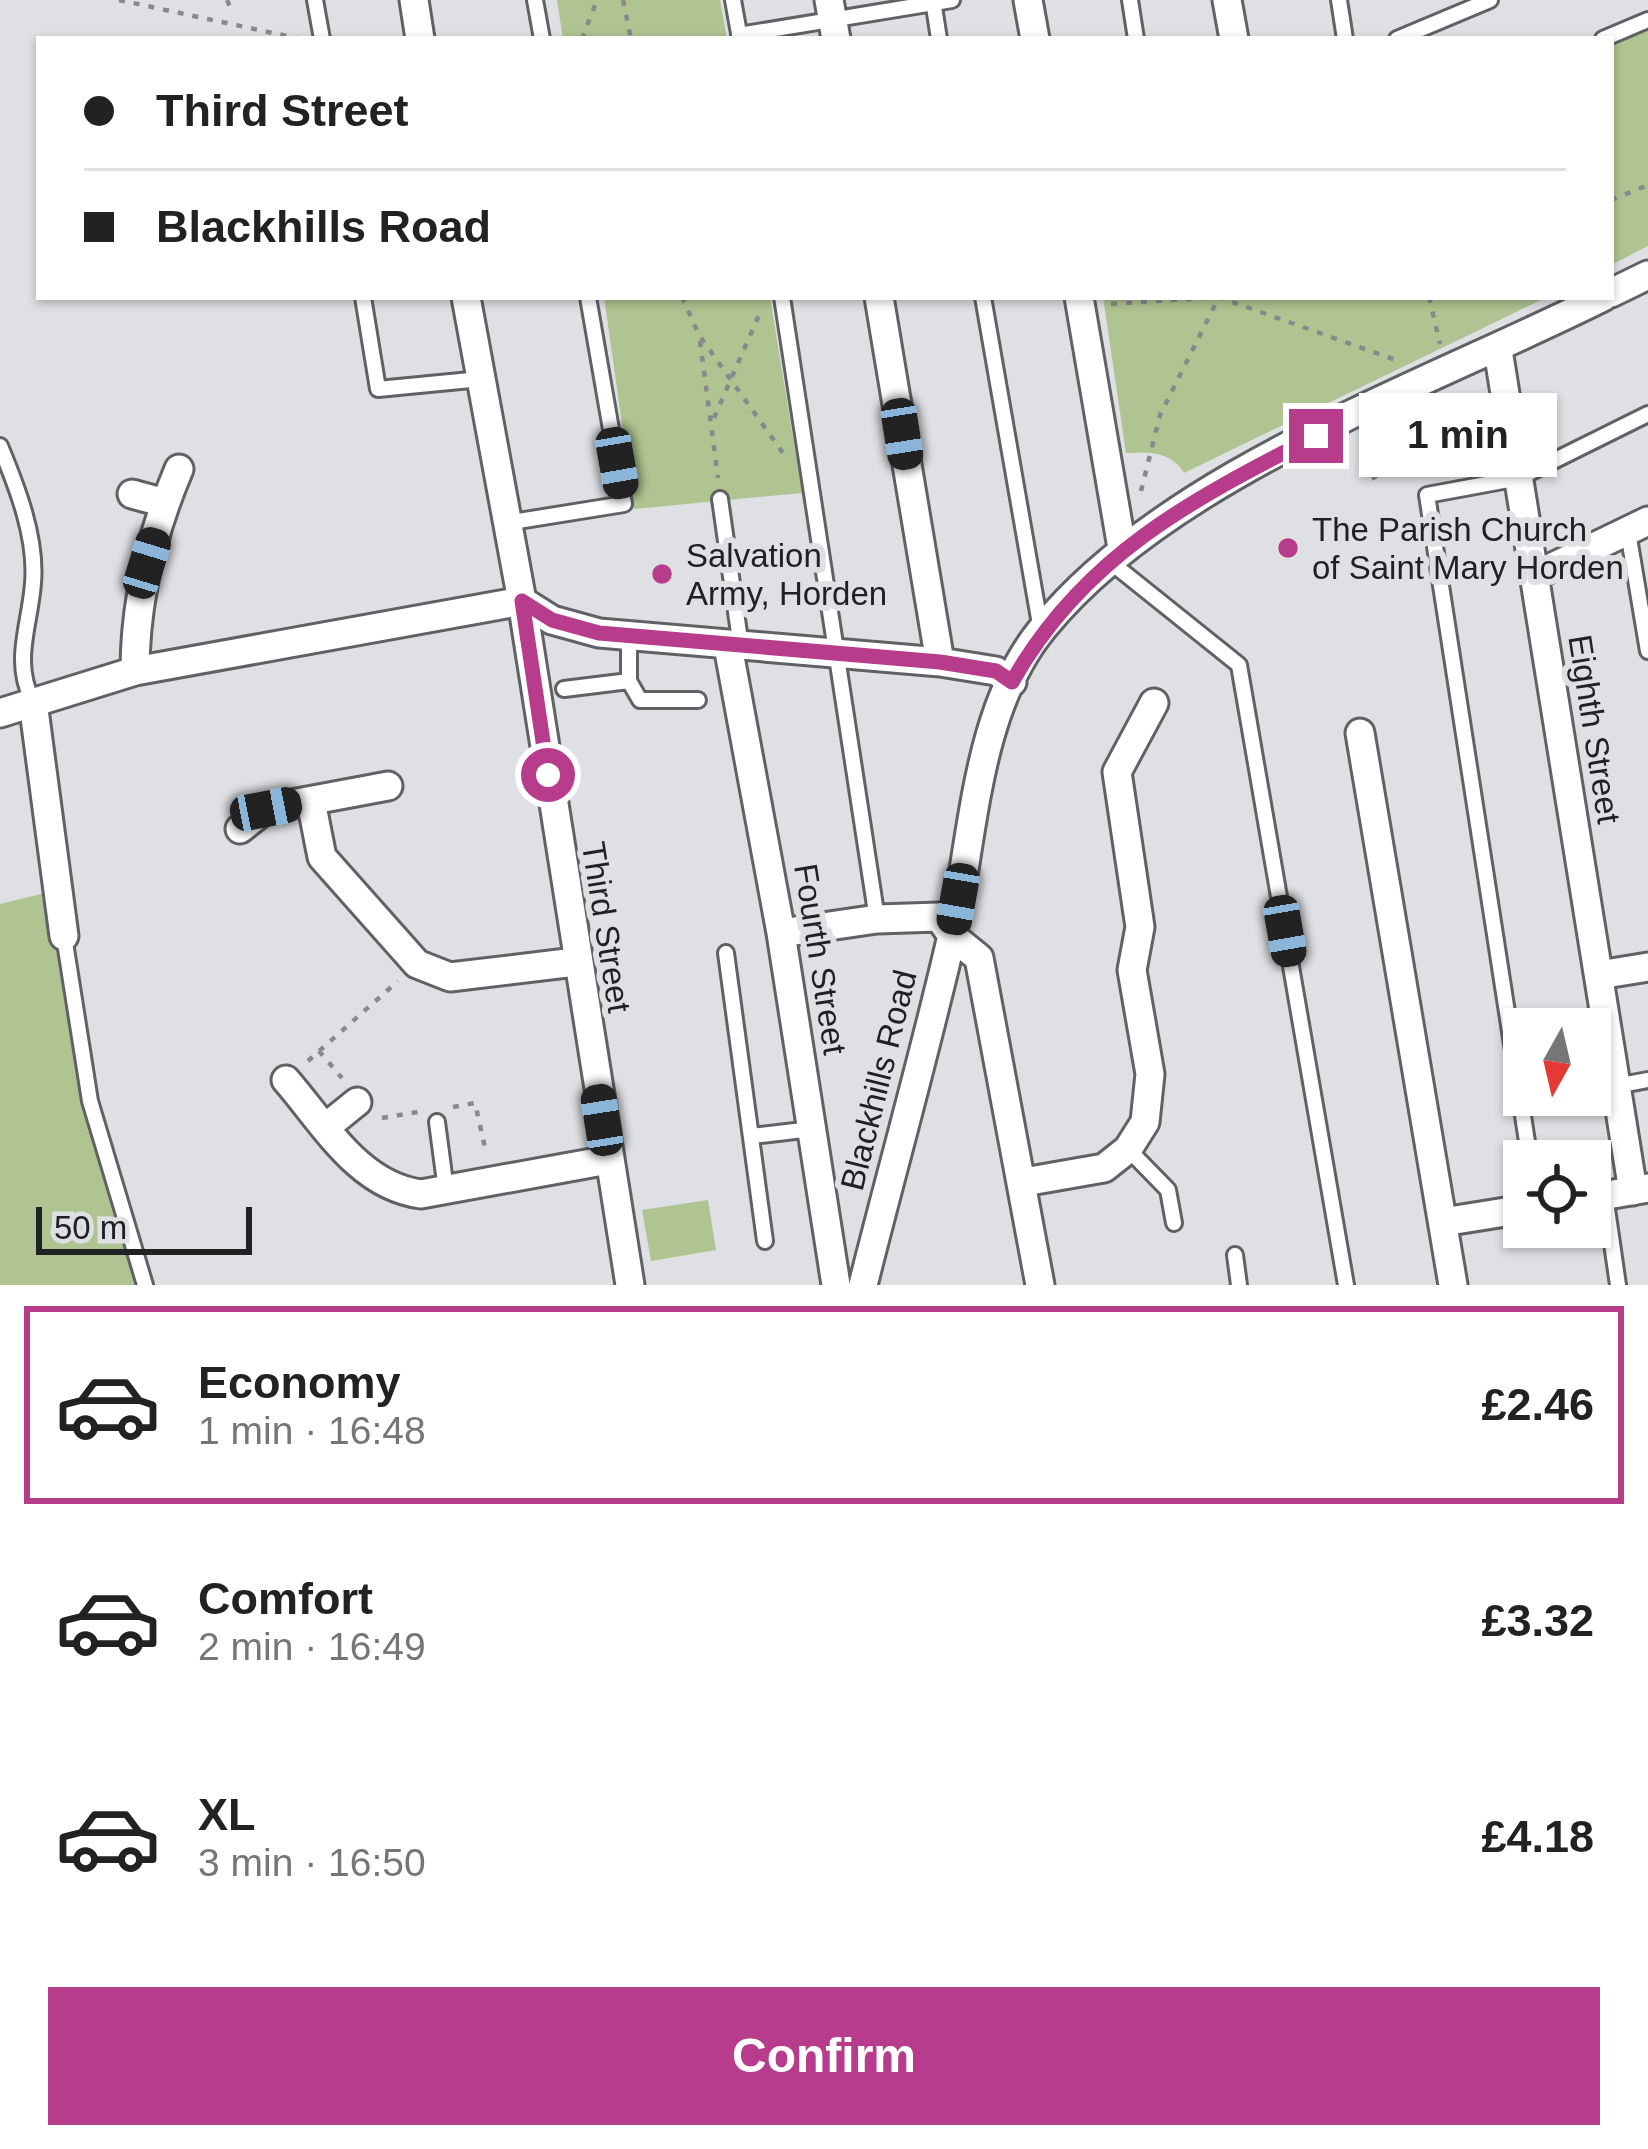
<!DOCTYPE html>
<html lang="en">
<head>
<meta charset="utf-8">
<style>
  :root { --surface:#fff; --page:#f6f6f6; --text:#222; --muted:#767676; --line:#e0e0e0; --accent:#b83c8c }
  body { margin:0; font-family:Helvetica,sans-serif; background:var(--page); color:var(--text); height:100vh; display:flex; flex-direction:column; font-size:45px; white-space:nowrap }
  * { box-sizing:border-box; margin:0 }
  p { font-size:39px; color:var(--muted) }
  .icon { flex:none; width:66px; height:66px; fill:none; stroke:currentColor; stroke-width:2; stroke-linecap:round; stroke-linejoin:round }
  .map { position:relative; height:1285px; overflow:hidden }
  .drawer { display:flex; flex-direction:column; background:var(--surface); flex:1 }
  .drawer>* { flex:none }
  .hud { position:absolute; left:36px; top:36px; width:1578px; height:264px; border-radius:0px; box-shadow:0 3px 9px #0004; display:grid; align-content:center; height:264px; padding:0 48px; background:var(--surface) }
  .needle { width:78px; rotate:188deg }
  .controls { position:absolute; left:1503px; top:1008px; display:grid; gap:24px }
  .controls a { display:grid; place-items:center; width:108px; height:108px; border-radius:0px; background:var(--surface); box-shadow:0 3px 9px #0004; font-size:60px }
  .scale { position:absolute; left:36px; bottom:30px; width:216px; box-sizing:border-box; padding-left:12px; border:6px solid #202122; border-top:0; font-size:33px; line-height:42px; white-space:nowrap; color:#202122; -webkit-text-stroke:9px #dee0e4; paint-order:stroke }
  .end { position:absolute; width:54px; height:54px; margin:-27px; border:15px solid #b83c8c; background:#fff; box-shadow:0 0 0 6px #fff }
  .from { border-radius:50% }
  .bubble { position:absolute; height:84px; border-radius:0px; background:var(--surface); box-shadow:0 3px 9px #0004; font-size:39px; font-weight:600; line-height:84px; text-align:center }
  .car { position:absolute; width:36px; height:72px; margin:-36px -18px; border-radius:15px; box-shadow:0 0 9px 3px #0007; background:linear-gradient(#222 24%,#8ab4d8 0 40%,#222 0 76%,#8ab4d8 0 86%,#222 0) }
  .hud b { display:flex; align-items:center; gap:42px; height:114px; font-size:45px }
  .hud b+b { border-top:3px solid var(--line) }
  .hud i { width:30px; height:30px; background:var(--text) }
  ul { padding:21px 0 0; list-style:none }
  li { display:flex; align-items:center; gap:36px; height:198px; margin:0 24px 18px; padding:0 24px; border:6px solid transparent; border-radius:0px }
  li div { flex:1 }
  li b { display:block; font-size:45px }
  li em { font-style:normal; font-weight:600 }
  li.current { border-color:var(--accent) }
  li>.icon { width:108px; height:108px; stroke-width:1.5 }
  .button { display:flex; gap:24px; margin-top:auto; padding:24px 48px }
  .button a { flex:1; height:138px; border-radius:0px; background:var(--accent); color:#fff; font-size:48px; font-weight:600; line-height:138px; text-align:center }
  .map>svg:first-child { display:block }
</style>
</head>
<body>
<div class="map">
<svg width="1648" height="1285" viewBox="0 0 1648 1285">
  <rect width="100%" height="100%" fill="#dee0e4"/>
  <path fill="#afc490" d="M 557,0 L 720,0 L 727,39 L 563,39 Z
    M 1648,25 L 1648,246 L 1611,265 L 1611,40 Z
    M 604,297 L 770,297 L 802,493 L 634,509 Z
    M 1103,297 L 1547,297 L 1184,473 C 1171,451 1148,452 1126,453 Z
    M 49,892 L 139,1285 L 0,1285 L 0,904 Z
    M 708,1200 L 716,1250 L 651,1261 L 642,1210 Z"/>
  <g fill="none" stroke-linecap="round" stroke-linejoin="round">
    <defs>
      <path id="lane" d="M 315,0 L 322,39
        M 535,0 L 542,39
        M 733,0 L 740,39
        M 933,0 L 939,39
        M 1130,0 L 1136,39
        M 1339,0 L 1345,39
        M 739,35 L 952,0
        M 1397,39 L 1490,0
        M 1603,39 L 1648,20
        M 363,297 L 378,389 L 481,379
        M 782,297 L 877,919
        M 983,297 L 1041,630
        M 0,446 C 17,487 37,538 33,583 C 30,626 12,661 33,702
        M 720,499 L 741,647
        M 506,523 L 624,504 L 588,297
        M 1628,532 L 1648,651
        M 1108,560 L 1239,665 L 1346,1285
        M 629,681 L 640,700 L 698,700
        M 564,689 L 629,681 L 629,638
        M 64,936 L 90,1101 L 145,1285
        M 726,953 L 765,1241
        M 1616,1086 L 1648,1080
        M 437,1122 L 446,1190
        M 752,1136 L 812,1129
        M 1128,1149 L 1168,1190 L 1174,1223
        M 1530,1161 L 1427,495 L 1519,478 L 1648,414
        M 1605,1195 L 1618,1285
        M 1235,1255 L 1239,1285"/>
      <path id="street" d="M 414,0 L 420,39
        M 829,0 L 836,39
        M 1028,0 L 1035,39
        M 1227,0 L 1234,39
        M 1611,293 L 1648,275
        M 466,297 L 522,601 L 630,1285
        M 879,297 L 940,662
        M 1079,297 L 1122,548
        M 1498,350 L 1633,1191
        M 132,494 L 165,503
        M 1534,576 L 1648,521
        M 522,601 L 552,620 L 599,633 L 940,662 L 996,671 L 1012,682
        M 728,646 L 781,933 L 836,1285
        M 135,671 C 135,600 151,535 179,469
        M 33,702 L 64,936
        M 0,713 L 135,671 L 522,601
        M 1360,733 L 1453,1285
        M 311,801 L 322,857 L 417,964 L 450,977 L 575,962
        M 240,829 L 265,809 L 388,786
        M 781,933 L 877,919 L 939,917 L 952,936 L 979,958 L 1040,1285
        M 1599,975 L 1648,967
        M 286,1080 C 325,1125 359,1186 421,1194 L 608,1160
        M 326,1127 L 357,1102
        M 1024,1182 L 1104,1168 L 1128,1149 L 1145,1122 L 1150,1074 L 1132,970 L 1140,927 L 1117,772 L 1154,703
        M 1590,1198 L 1648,1188
        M 1443,1222 L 1524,1209
        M 863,1285 C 892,1170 924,1056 951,940 C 974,840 974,712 1043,628 C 1167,475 1427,385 1603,297"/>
    </defs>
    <use href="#lane" stroke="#606165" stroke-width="20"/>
    <use href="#street" stroke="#606165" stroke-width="33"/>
    <path stroke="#88898c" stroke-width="4.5" stroke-dasharray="6 9" stroke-linecap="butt" d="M 119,0 L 301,39
      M 227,0 L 231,9
      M 623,0 L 631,39
      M 582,39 L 597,0
      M 1611,200 L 1648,185
      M 682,297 L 699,335 L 783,453
      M 1218,297 L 1399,361
      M 1429,297 L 1440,344
      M 1111,304 L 1219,297
      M 700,341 L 718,478
      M 714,418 L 762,308
      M 1372,479 L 1437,431 L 1435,408
      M 1141,491 L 1160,415 L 1219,297
      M 319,1051 L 342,1078
      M 308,1061 L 398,981
      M 453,1107 L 475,1103 L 486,1152
      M 382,1118 L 418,1112"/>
    <use href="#lane" stroke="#fff" stroke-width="14"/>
    <use href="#street" stroke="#fff" stroke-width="27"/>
  </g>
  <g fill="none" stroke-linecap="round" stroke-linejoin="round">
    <path stroke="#b83c8c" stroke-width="15" d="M 548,775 L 522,601 L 552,620 L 599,633 L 940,662 L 996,671 L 1012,682 C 1083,556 1191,500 1316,436"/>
  </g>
  <g fill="#b83c8c" stroke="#dee0e4" stroke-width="4.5">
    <circle cx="1288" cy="548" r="12"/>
    <circle cx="662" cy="574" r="12"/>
  </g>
  <g text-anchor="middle" stroke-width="12" stroke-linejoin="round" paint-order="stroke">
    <g font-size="33" fill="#202122" stroke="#dee0e4" text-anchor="start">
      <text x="1312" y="541">The Parish Church<tspan x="1312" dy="38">of Saint Mary Horden</tspan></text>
      <text x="686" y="567">Salvation<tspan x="686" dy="38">Army, Horden</tspan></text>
    </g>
    <g font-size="33" fill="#202122" stroke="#dee0e4">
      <text transform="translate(1595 729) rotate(81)" y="12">Eighth Street</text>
      <text transform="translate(607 927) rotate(81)" y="12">Third Street</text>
      <text transform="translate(821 959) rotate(81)" y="12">Fourth Street</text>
      <text transform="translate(878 1080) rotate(-76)" y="12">Blackhills Road</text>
    </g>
  </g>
</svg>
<div class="controls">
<a><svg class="needle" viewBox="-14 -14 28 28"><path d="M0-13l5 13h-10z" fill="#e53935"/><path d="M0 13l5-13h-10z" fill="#767676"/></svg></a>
<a><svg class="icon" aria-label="locate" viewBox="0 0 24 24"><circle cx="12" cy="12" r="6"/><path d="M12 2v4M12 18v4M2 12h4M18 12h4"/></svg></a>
</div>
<div class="scale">50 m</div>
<i class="end from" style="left:548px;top:775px"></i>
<i class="end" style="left:1316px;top:436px"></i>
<div class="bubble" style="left:1359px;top:393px;width:198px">1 min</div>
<i class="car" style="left:902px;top:434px;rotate:171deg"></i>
<i class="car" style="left:617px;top:463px;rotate:170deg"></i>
<i class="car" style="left:147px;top:563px;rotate:17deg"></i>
<i class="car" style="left:266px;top:809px;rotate:79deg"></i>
<i class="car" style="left:958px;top:899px;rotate:190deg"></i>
<i class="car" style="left:1285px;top:931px;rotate:170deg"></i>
<i class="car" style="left:602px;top:1120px;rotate:351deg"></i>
<div class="hud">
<b><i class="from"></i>Third Street</b>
<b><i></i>Blackhills Road</b>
</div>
</div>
<section class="drawer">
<ul>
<li class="current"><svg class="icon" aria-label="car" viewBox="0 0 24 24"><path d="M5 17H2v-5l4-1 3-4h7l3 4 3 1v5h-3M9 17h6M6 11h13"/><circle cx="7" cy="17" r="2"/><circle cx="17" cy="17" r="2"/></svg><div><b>Economy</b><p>1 min · 16:48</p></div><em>£2.46</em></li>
<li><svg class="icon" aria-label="car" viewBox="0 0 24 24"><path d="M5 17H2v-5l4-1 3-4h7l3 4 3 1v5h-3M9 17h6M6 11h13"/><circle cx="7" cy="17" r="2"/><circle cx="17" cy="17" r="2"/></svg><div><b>Comfort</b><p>2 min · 16:49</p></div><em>£3.32</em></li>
<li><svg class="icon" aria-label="car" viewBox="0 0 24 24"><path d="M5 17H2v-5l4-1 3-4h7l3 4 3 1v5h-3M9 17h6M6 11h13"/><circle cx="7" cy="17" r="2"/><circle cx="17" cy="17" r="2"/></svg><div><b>XL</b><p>3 min · 16:50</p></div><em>£4.18</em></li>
</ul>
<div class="button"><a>Confirm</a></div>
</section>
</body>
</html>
